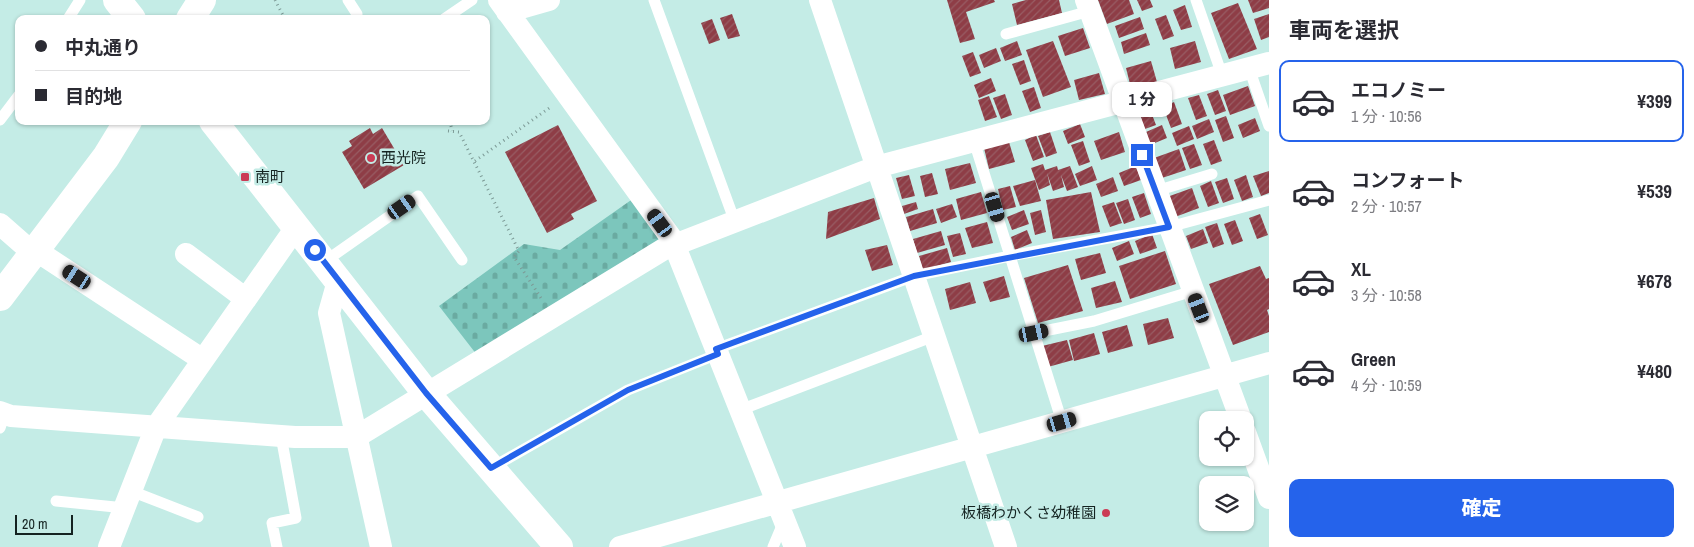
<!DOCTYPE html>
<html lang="ja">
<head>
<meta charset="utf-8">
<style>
  :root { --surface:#fff; --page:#f2f2f3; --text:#2b2b33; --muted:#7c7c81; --line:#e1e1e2; --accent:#2563eb }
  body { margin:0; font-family:"Archivo Narrow","Noto Sans JP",sans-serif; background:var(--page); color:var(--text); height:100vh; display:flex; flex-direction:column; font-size:19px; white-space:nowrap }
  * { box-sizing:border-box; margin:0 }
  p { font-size:16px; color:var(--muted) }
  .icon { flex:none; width:28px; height:28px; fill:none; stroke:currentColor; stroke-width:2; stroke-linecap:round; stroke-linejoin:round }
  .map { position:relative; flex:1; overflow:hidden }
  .side { display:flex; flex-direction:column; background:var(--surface); width:425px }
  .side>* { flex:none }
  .guide { position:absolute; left:15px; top:15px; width:475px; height:110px; border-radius:10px; box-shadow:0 1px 4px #0004; display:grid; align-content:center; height:110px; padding:0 20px; background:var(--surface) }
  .tools { position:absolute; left:1199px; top:411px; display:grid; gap:10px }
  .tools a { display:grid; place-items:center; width:55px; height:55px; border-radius:10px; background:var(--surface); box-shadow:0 1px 4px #0004; font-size:25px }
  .scale { position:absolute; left:15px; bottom:12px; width:58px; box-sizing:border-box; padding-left:5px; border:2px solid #142321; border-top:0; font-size:14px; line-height:18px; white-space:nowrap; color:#142321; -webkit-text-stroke:4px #c4ece6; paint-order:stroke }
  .end { position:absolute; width:22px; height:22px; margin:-11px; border:6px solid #2563eb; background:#fff; box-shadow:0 0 0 2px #fff }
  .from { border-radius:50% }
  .bubble { position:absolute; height:35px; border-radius:10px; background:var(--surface); box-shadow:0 1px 4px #0004; font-size:16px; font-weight:800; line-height:35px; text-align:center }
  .car { position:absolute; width:15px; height:30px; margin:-15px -8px; border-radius:6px; box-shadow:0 0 4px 1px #0007; background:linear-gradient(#222 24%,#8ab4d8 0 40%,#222 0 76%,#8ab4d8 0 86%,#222 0) }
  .guide b { display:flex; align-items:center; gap:18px; height:48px; font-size:19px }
  .guide b+b { border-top:1px solid var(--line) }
  .guide i { width:12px; height:12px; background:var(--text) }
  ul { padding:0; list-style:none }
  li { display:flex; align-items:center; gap:15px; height:82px; margin:0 10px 8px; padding:0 10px; border:2px solid transparent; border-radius:10px }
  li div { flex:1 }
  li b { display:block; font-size:19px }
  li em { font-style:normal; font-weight:800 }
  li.on { border-color:var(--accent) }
  li>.icon { width:45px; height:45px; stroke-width:1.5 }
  h2 { padding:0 20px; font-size:22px; line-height:60px }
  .primary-button { display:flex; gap:10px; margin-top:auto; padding:10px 20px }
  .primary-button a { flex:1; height:58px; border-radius:10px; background:var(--accent); color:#fff; font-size:20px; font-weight:800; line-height:58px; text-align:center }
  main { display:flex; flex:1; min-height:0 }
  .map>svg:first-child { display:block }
</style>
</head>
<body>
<main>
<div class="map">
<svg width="1269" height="547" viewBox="0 0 1269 547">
  <defs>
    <pattern id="cemetery-stones" width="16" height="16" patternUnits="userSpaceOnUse" patternTransform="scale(1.25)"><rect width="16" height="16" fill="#7cc6bc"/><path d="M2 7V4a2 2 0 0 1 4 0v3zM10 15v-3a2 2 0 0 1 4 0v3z" fill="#6aaaa1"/></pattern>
    <pattern id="building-hatch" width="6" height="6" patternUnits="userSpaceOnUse" patternTransform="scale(1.25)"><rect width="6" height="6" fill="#8e3d46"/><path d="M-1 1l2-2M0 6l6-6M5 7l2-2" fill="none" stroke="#985d64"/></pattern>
  </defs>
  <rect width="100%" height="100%" fill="#c4ece6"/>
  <path fill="url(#cemetery-stones)" d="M 634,198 L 661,240 L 477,355 L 439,306 L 524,244 L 560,250 Z"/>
  <path fill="url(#building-hatch)" d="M 947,0 L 994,0 L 995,2 L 966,12 L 975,39 L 960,43 Z
    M 1026,0 L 1059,0 L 1062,13 L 1017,25 L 1012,4 Z
    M 1098,0 L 1129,0 L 1134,14 L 1107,24 Z
    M 1137,0 L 1150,0 L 1153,7 L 1142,11 Z
    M 1248,0 L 1269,0 L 1269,8 L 1253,13 Z
    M 1238,3 L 1257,49 L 1229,59 L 1211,13 Z
    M 1185,5 L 1192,27 L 1181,30 L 1173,10 Z
    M 732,14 L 740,36 L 728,39 L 720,18 Z
    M 1269,14 L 1269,37 L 1261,40 L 1254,19 Z
    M 1166,15 L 1174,36 L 1163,40 L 1155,19 Z
    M 1140,17 L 1144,29 L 1119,38 L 1115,26 Z
    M 712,19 L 720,40 L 709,44 L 701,23 Z
    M 1083,28 L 1090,48 L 1065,56 L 1058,36 Z
    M 1146,33 L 1150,45 L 1124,54 L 1121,42 Z
    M 1017,41 L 1022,55 L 1005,61 L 1000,48 Z
    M 1053,41 L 1071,87 L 1043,97 L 1026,50 Z
    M 1195,41 L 1201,62 L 1175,69 L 1170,48 Z
    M 996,48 L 1001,61 L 984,68 L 979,55 Z
    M 973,52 L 981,73 L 970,77 L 962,56 Z
    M 1024,60 L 1031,81 L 1020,85 L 1012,64 Z
    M 1151,61 L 1157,82 L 1131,88 L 1126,68 Z
    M 1099,73 L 1105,94 L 1079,100 L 1074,80 Z
    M 991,78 L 996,91 L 979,98 L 974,85 Z
    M 1248,86 L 1255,106 L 1230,115 L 1223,95 Z
    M 1034,87 L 1041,108 L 1030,112 L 1022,91 Z
    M 1218,90 L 1226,111 L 1215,115 L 1207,94 Z
    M 1005,94 L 1012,115 L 1001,119 L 993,98 Z
    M 1199,95 L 1207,116 L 1196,120 L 1188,98 Z
    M 989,96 L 997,117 L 985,121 L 978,100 Z
    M 1174,102 L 1182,124 L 1171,128 L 1163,107 Z
    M 1148,104 L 1156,125 L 1145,129 L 1137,108 Z
    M 1226,116 L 1234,138 L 1223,142 L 1215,120 Z
    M 1255,118 L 1260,131 L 1243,138 L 1238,125 Z
    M 1209,119 L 1214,132 L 1197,139 L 1192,126 Z
    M 1080,124 L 1085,137 L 1068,144 L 1063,131 Z
    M 558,125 L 597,201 L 571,214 L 574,219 L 547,233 L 505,152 Z
    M 1162,125 L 1167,138 L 1150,145 L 1146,132 Z
    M 1189,126 L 1194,139 L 1177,146 L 1172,133 Z
    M 370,128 L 373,134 L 382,128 L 404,165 L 364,189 L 342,152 L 352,146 L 349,141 Z
    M 1050,132 L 1057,153 L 1046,157 L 1038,136 Z
    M 1119,132 L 1125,152 L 1101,160 L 1094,141 Z
    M 1036,135 L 1044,157 L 1033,161 L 1025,140 Z
    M 1214,140 L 1222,161 L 1211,165 L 1203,144 Z
    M 1083,141 L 1090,162 L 1079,166 L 1071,145 Z
    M 1009,142 L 1015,162 L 989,169 L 984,148 Z
    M 1194,144 L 1202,165 L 1190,169 L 1182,148 Z
    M 1179,149 L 1186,170 L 1162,178 L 1154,158 Z
    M 970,163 L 976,183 L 950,190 L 945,169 Z
    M 1043,164 L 1045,170 L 1057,166 L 1058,170 L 1070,166 L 1078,187 L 1067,191 L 1061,175 L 1064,187 L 1053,191 L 1047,173 L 1050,185 L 1039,190 L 1031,168 Z
    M 1092,166 L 1097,180 L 1080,186 L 1075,174 Z
    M 1136,166 L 1141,180 L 1124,186 L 1119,173 Z
    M 1269,171 L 1269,193 L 1261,196 L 1253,176 Z
    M 932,173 L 938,194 L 925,197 L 920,176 Z
    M 909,175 L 915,196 L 902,199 L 896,178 Z
    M 1246,175 L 1253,197 L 1242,201 L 1234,180 Z
    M 1113,177 L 1118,191 L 1101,197 L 1096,184 Z
    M 1227,178 L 1234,199 L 1223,203 L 1215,182 Z
    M 1035,180 L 1041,201 L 1020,206 L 1013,186 Z
    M 1211,181 L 1219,203 L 1208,207 L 1200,186 Z
    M 1010,186 L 1016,207 L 1003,210 L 998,189 Z
    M 1192,188 L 1199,208 L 1175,217 L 1167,197 Z
    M 981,192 L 987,213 L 961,220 L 956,199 Z
    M 1091,192 L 1100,232 L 1053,239 L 1046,200 Z
    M 1144,193 L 1151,214 L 1140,218 L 1132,197 Z
    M 874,198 L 880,219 L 826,239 L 828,212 Z
    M 1128,199 L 1135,220 L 1124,224 L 1116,203 Z
    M 916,202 L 918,209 L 904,214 L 902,206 Z
    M 1114,202 L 1122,223 L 1110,227 L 1102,206 Z
    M 952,204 L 957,217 L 941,223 L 936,209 Z
    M 933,209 L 937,223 L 910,231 L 906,217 Z
    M 1024,210 L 1029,224 L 1012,230 L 1007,217 Z
    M 1041,210 L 1046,232 L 1035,235 L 1030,213 Z
    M 1260,214 L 1268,235 L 1257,239 L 1249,218 Z
    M 1235,220 L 1243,241 L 1232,245 L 1224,224 Z
    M 987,222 L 993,243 L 972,248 L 965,228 Z
    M 1217,223 L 1224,244 L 1213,248 L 1205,227 Z
    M 1203,229 L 1208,243 L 1191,249 L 1186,236 Z
    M 1027,230 L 1032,243 L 1015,250 L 1011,237 Z
    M 941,231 L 945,245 L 917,253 L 913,239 Z
    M 960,233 L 966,254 L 953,257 L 947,236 Z
    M 1152,234 L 1157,248 L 1140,254 L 1135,241 Z
    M 1129,241 L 1134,254 L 1117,261 L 1112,248 Z
    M 887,245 L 893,265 L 872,271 L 865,250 Z
    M 947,248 L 951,262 L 923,270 L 919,256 Z
    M 1165,251 L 1176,284 L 1130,299 L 1119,266 Z
    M 1100,253 L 1106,273 L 1081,280 L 1075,259 Z
    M 1068,265 L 1083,311 L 1038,323 L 1024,278 Z
    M 1260,266 L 1266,279 L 1269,278 L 1269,309 L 1267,310 L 1269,316 L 1269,332 L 1233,345 L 1209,284 Z
    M 1004,276 L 1010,297 L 990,302 L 983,282 Z
    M 1115,281 L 1122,302 L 1096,308 L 1091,288 Z
    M 970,282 L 976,303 L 950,310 L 945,289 Z
    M 1168,318 L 1174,338 L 1148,345 L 1143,324 Z
    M 1127,325 L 1133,346 L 1108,353 L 1102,332 Z
    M 1094,333 L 1100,354 L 1074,361 L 1069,340 Z
    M 1067,340 L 1073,360 L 1048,367 L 1042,346 Z"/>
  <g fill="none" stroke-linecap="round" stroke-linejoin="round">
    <path stroke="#7c9995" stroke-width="3" stroke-dasharray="1 4" stroke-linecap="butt" d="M 275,0 L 285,19
      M 450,121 L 452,131
      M 448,131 L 459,132 L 519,251 L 514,257 L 543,301
      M 475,161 L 552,106"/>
    <path stroke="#fff" stroke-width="11" d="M 348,0 L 357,14
      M 654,0 L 735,222
      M 1196,0 L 1222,75
      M 68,19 L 80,0
      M 444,19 L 472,0
      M 1006,34 L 1090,11
      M 1249,68 L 1269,126
      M 0,120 L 19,95
      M 974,141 L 1062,422
      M 1156,191 L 1212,174
      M 324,262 L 418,196 L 462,260
      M 1034,333 L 1094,321 L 1193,291
      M 716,349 L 914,276 L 1010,256 L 1169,227 L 1269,200
      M 740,410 L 934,336
      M 0,428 L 5,414
      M 491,468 L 628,390 L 718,354
      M 131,491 L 198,517
      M 56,501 L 125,508
      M 277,547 L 272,523 L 296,518 L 281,436
      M 773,547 L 784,521"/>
    <path stroke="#fff" stroke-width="22" d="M 499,0 L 672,239 L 795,547
      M 820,0 L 1006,547
      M 1086,0 L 1241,420
      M 507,12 L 549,0
      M 0,224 L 33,253 L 46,257 L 203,360
      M 186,254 L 246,299
      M 338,281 L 329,313 L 381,547
      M 0,412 L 11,416 L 295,437 L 356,437 L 664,249 L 876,167 L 1269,63
      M 1245,432 L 1269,498
      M 109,547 L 156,427 L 297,226
      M 620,547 L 1269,363"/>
    <path stroke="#fff" stroke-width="28" d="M 117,0 L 132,19
      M 190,19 L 202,0
      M 213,121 L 426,393 L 559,547
      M 0,297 L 106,157 L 128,121"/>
  </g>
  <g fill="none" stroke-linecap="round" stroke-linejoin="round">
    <path stroke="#2563eb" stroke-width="6" d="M 315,250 L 426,393 L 491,468 L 628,390 L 718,354 L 716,349 L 914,276 L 1169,227 L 1142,155"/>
  </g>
  <g fill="#cb3b55" stroke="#c4ece6" stroke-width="2">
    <circle cx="371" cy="158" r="5"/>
    <rect x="240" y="172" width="10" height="10" rx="2.5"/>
    <circle cx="1106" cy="513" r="5"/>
  </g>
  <g text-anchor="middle" stroke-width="5" stroke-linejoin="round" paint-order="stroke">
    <g font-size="15" fill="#142321" stroke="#c4ece6" text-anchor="start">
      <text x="381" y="163">西光院</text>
      <text x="255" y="182">南町</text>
      <text x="1096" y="518" text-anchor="end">板橋わかくさ幼稚園</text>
    </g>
  </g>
</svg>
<div class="tools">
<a><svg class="icon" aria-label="locate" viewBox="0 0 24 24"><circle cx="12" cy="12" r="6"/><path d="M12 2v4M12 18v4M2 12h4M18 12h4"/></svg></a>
<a><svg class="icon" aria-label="layers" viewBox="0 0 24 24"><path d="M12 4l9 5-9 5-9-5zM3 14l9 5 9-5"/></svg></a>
</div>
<div class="scale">20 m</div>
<i class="end from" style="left:315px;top:250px"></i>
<i class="end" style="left:1142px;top:155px"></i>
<div class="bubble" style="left:1112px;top:82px;width:60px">1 分</div>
<i class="car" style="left:402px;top:207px;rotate:55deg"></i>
<i class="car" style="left:995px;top:207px;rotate:163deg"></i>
<i class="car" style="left:660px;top:223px;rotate:324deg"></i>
<i class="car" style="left:77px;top:277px;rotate:303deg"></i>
<i class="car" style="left:1199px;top:308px;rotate:339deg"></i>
<i class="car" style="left:1034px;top:333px;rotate:78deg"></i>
<i class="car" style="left:1062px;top:422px;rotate:74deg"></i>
<div class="guide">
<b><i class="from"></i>中丸通り</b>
<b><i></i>目的地</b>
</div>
</div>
<section class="side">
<h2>車両を選択</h2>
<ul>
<li class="on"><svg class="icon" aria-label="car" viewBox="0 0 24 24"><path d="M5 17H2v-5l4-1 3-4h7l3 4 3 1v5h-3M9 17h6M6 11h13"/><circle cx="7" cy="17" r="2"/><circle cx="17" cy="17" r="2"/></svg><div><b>エコノミー</b><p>1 分 · 10:56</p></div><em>¥399</em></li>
<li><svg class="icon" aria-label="car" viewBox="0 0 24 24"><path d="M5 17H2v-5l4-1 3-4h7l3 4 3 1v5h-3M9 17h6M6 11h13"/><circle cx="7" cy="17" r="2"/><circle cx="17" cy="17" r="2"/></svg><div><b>コンフォート</b><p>2 分 · 10:57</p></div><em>¥539</em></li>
<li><svg class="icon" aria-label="car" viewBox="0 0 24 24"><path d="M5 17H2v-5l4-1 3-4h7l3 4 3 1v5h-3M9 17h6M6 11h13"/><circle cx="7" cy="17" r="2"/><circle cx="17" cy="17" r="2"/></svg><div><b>XL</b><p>3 分 · 10:58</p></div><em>¥678</em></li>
<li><svg class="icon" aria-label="car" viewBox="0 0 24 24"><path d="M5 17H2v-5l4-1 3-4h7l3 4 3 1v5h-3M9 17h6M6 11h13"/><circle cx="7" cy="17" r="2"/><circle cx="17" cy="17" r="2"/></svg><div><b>Green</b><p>4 分 · 10:59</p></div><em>¥480</em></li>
</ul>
<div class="primary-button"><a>確定</a></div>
</section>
</main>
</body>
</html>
